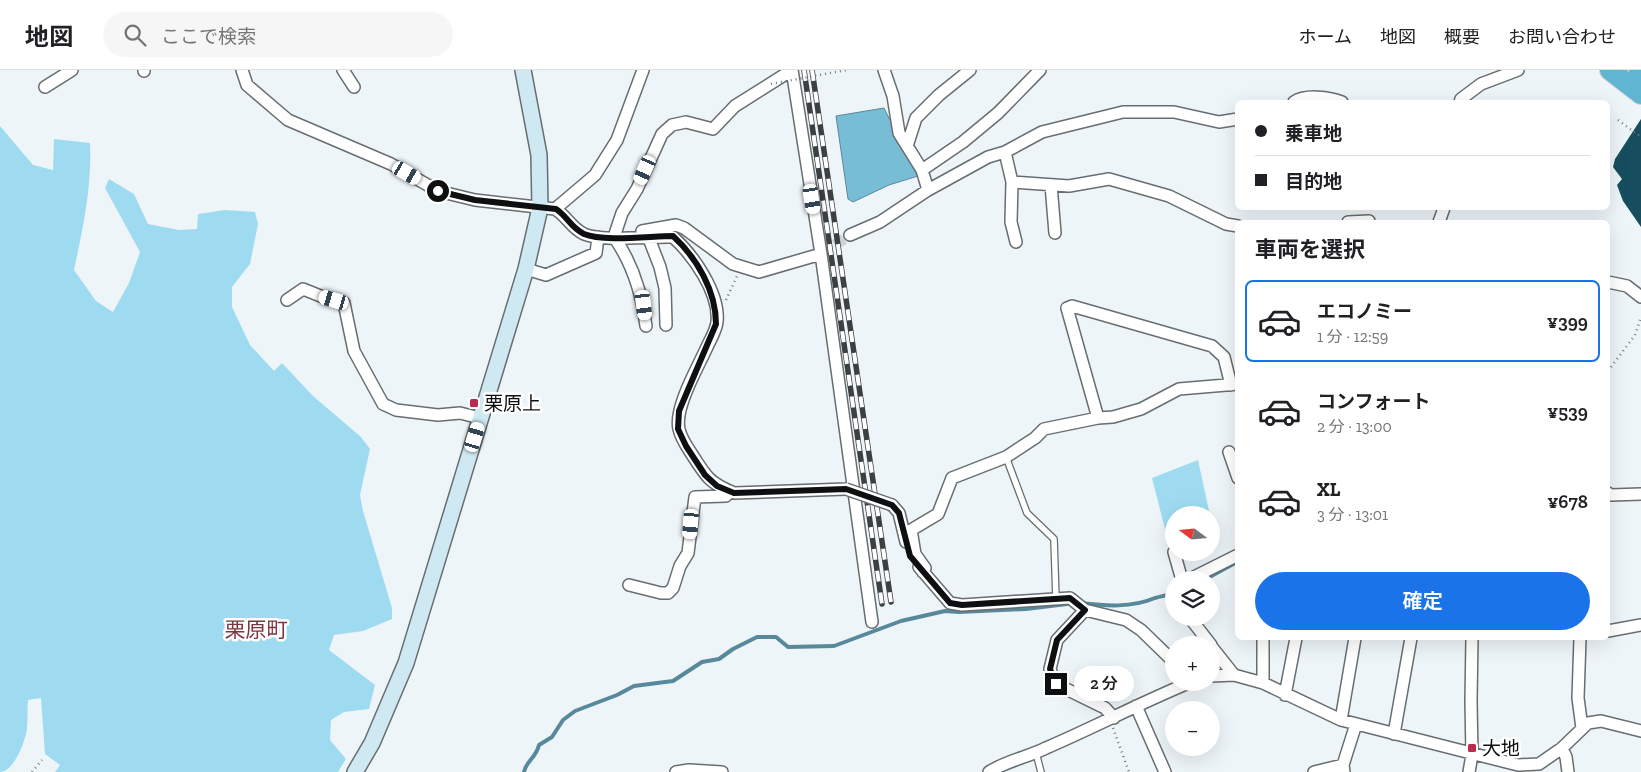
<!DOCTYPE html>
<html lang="ja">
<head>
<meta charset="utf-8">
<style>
  :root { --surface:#fff; --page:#f6f6f6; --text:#202124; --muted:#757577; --line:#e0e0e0; --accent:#1a73e8 }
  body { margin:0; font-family:"Zilla Slab","Noto Sans JP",serif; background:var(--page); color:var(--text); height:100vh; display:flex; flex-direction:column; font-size:19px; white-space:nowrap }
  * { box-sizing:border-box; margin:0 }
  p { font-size:16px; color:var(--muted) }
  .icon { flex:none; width:28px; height:28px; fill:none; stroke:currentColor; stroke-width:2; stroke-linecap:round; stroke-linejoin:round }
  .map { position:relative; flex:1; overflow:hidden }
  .panel { position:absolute; left:1235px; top:150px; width:375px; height:420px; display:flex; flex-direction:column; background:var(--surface); border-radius:8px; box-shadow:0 5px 20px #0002 }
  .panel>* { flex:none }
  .banner { position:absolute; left:1235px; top:30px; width:375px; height:110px; border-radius:8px; box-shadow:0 5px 20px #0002; display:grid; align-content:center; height:110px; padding:0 20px; background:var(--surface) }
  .needle { width:32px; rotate:286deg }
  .controls { position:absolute; left:1165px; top:436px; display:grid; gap:10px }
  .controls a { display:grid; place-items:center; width:55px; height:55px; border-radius:50%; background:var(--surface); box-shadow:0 5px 20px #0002; font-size:25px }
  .end { position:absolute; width:22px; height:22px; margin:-11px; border:6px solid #0d0f10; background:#fff; box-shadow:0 0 0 2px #fff }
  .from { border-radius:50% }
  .bubble { position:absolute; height:35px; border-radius:18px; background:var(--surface); box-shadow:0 5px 20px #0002; font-size:16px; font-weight:600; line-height:35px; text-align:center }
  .car { position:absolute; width:15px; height:30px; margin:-15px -8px; border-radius:6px; box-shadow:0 0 4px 1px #0007; background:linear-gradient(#fff 24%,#345 0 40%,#fff 0 76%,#345 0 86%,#fff 0) }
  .banner b { display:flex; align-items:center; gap:18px; height:48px; font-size:19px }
  .banner b+b { border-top:1px solid var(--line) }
  .banner i { width:12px; height:12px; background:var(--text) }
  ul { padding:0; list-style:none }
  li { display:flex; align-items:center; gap:15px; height:82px; margin:0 10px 8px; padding:0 10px; border:2px solid transparent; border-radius:8px }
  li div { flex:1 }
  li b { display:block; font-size:19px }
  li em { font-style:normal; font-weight:600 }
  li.active { border-color:var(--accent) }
  li>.icon { width:45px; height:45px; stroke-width:1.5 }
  h2 { padding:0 20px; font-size:22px; line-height:60px }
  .cta { display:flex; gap:10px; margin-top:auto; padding:10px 20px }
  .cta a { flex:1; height:58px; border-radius:30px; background:var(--accent); color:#fff; font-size:20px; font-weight:600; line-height:58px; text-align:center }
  header { display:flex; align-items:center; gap:30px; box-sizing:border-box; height:70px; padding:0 25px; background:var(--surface); border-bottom:1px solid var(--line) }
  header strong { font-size:24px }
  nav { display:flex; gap:28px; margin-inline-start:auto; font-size:18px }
  .search { width:350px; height:45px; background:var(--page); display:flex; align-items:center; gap:12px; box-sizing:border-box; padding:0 18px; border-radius:28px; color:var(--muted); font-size:19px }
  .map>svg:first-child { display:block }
</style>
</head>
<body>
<header>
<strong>地図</strong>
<div class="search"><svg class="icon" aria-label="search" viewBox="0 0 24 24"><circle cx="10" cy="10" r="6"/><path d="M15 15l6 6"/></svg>ここで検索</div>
<nav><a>ホーム</a><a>地図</a><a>概要</a><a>お問い合わせ</a></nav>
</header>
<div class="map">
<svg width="1641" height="702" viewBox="0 0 1641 702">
  <rect width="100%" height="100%" fill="#eef5f8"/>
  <path fill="#9edbf1" d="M 0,56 L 33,95 L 53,100 L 54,69 L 90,73 C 92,117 83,158 74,200 L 96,231 L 113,242 L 129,213 L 140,182 L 105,118 L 109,109 L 134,124 L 148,154 L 179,160 L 197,159 L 198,144 L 225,140 L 255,142 L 258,154 L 250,194 L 232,217 L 232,237 L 250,275 L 274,301 L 282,293 L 313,326 L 361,367 L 370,379 L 360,425 L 363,441 L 392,538 L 392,549 L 363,561 L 334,565 L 329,580 L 375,615 L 369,639 L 344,642 L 331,650 L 330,670 L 346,689 L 338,702 L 55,702 L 60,695 L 45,684 L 41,628 L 28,630 C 27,639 28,649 27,658 C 26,670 14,702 0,702 Z
    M 1198,390 L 1210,445 L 1174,445 L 1174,470 L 1168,471 L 1152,408 Z"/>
  <path fill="#78bdd6" stroke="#58899b" d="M 884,38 L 918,106 L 889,115 L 853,132 L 848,129 L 836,46 Z"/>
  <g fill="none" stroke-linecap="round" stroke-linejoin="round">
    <path stroke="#58899b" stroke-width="4" d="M 1204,510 L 1237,492
      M 1081,533 C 1106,536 1131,538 1155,528 C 1161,526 1168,526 1174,522
      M 524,702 C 526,691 536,688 539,675 L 552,667 L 563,650 L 575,641 L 617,625 L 634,616 L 673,611 L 702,592 L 719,589 L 733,579 L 757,567 L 776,567 L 788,577 L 834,576 L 901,551 L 945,541 L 959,542 L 1026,539 L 1067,534"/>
  </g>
  <path fill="#174e5f" d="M 1641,49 L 1641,157 L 1623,131 L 1617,115 L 1622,109 L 1613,97 L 1615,89 Z"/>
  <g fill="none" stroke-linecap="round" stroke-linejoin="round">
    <path stroke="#ccd2d5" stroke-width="11" stroke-dasharray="11 5.5" stroke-linecap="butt" d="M 821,184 L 850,165"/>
    <defs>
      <path id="lane" d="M 1006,387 L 1027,443 L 1054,469 L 1056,529
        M 1036,683 L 1041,702"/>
      <path id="street" d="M 144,0 L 144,1
        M 242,0 L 247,15 L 288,50 L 391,94 L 438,121 L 475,130 L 555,139 L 595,105 L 617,70 L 643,0
        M 343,0 L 354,17
        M 792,0 L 821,184 L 872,552
        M 884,0 L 893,26 L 899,63 L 922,100 L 928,120
        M 45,17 L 72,0
        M 1294,32 C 1305,24 1330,27 1342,32
        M 1460,32 L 1461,29 L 1481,14 L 1518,0
        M 907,76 L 916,48 L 939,25 L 970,0
        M 1005,82 L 1012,112 L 1011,152 L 1016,172
        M 922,100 L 963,72 L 998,43 L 1040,0
        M 1012,112 L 1069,116 L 1109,109 L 1169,126 L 1226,154 L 1238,156
        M 1051,115 L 1055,163
        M 555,139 C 567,146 571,158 584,164 C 603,172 650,166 673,167 C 693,185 720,223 717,252 C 716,261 710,270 707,277 C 698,297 674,338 679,359 C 681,369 688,378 693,386 C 707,408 710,413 734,423 L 846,419
        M 1348,152 L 1369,151
        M 1439,152 L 1444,138
        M 642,161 L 676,155 L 684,158 L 733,194 L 759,202 L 821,184
        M 850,165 L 880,152 L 928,120 L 988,87 L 1005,82 L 1042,62 L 1123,42 L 1174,42 L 1219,52 L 1238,49
        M 648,166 L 660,197 L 665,218 L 666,255
        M 526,199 L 546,205 L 596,183 L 598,167
        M 1608,212 L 1627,216 L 1641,227
        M 287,230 L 303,219 L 323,227 L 344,233 L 354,281 L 383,334 L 396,340 L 438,345 L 460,343 L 480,348
        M 646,256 C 642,224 633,194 614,167 L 622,143 L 637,119 L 662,64 L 672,55 L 686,52 L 713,59 L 735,36 L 792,0
        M 1098,348 L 1067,238 L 1072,236 L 1212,276 L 1224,287 L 1231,315
        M 1229,382 L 1238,408
        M 1608,423 L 1611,425 L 1641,424
        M 892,435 L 899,443 L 906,472
        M 1174,482 L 1182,510
        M 919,497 L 950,533 L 962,535 L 1070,528 L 1085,540 L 1126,550 L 1141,560 L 1174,592
        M 923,502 L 925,498 L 915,484 L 911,460 L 938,444 L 952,408 L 1006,387 L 1035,368 L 1044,359 L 1098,348 L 1113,347 L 1141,339 L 1179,319 L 1238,314
        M 1188,510 L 1238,485
        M 629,515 L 661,523 L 668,523 L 673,518 L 680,496 L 688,483 L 695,427 L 726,426 L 730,421
        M 1085,540 L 1057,570 L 1050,599 L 1056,614 L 1105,638 L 1114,648
        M 1190,548 L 1211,575
        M 1608,561 L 1641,555
        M 1580,568 L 1578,628 L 1582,658
        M 1211,576 L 1234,605
        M 1211,606 L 1234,605 L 1263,613 L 1341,650 L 1518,695 L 1539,694 L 1562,678 L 1588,653 L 1601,651 L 1641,661
        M 1263,613 L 1263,568
        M 1285,625 L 1296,568
        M 1136,636 L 1165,702
        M 1341,650 L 1355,568
        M 1394,664 L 1411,568
        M 1562,678 L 1566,687 L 1568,702
        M 676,702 L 689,700 L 722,702
        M 989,702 C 1006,691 1028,687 1046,678 C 1095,657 1142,632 1191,612
        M 1314,702 L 1343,695
        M 1344,702 L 1343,695 L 1356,654
        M 1469,702 L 1472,685 L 1471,631 L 1472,568"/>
      <path id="secondary" d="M 355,702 L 372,673 L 406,593 L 526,199 L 540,138 L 539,85 L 523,0"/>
      <path id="highway" d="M 1610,0 L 1641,24
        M 1639,0 L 1641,2"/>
    </defs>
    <use href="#lane" stroke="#676d70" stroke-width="8"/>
    <use href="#street" stroke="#676d70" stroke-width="14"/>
    <use href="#secondary" stroke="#676d70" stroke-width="18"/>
    <use href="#highway" stroke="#cfcfcf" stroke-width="22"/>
    <path stroke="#737779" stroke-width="2.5" stroke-dasharray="1 4" stroke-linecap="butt" d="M 830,3 L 847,0
      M 1618,50 L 1641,67
      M 726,230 L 737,206
      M 1608,301 L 1635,265 L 1641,247
      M 1113,658 L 1129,702
      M 32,702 L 42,690"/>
    <use href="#lane" stroke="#fff" stroke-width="5.5"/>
    <use href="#street" stroke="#fff" stroke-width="11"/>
    <use href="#secondary" stroke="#cfe9f2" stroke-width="15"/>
    <use href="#highway" stroke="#60b5d2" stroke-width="20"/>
    <defs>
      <path id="rail" d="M 804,0 L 882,534
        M 812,0 L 891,532"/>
    </defs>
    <use href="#rail" stroke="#3d4041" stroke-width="5.5"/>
    <use href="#rail" stroke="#fff" stroke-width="4" stroke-dasharray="11" stroke-linecap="butt"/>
    <defs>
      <path id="street-bridge" d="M 846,419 L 892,435"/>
    </defs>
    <use href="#street-bridge" stroke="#676d70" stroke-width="14" stroke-linecap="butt"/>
    <path stroke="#737779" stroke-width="2.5" stroke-dasharray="1 4" stroke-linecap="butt" d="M 771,14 L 830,3"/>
    <use href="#street-bridge" stroke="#fff" stroke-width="11"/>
  </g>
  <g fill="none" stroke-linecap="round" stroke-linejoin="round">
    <path stroke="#0d0f10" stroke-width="6" d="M 438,121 L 475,130 L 556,139 C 567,146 571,158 584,164 C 603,172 651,166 673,166 C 697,188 716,221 716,254 L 679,341 L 678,359 L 686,376 L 705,405 L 717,416 L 734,423 L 846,419 L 892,435 L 899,443 L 910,486 L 950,533 L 962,535 L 1070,528 L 1085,540 L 1057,570 L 1050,599 L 1056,614"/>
  </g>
  <g fill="#bc2b4e" stroke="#fff" stroke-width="2">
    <rect x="469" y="328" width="10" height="10" rx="2.5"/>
    <rect x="1467" y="673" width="10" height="10" rx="2.5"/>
  </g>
  <g text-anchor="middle" stroke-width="5" stroke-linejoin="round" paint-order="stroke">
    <g font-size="19" fill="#0d0f10" stroke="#fff" text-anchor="start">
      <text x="484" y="340">栗原上</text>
      <text x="1482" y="685">大地</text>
    </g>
    <g font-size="21" fill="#7c3440" stroke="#fff">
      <text x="256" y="567">栗原町</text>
    </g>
  </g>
</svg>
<div class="controls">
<a><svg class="needle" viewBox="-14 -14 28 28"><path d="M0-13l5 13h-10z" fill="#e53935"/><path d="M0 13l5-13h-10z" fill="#757577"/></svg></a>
<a><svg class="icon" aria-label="layers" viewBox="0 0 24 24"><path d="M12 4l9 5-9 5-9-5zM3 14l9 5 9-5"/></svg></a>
<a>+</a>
<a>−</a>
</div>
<i class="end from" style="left:438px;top:121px"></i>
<i class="end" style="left:1056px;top:614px"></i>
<div class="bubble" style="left:1074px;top:596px;width:60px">2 分</div>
<i class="car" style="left:645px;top:100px;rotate:204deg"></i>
<i class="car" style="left:407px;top:103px;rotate:120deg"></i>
<i class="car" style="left:812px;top:129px;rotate:171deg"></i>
<i class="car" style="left:334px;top:230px;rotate:286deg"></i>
<i class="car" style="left:644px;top:235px;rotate:173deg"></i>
<i class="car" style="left:475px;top:367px;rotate:17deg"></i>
<i class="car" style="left:691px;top:454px;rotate:185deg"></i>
<div class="banner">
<b><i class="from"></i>乗車地</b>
<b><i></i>目的地</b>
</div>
<section class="panel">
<h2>車両を選択</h2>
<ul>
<li class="active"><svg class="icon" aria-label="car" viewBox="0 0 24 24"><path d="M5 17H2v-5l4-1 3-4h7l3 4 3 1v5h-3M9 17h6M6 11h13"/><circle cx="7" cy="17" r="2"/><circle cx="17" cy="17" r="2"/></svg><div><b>エコノミー</b><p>1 分 · 12:59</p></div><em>¥399</em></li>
<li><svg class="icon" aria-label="car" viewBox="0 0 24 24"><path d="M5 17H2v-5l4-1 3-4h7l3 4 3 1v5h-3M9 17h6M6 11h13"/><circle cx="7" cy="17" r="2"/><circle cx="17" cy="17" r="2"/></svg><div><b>コンフォート</b><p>2 分 · 13:00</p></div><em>¥539</em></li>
<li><svg class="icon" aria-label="car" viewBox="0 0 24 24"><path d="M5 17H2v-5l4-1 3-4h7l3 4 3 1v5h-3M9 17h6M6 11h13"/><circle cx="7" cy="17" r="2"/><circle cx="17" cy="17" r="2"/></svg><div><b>XL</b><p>3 分 · 13:01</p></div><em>¥678</em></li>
</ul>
<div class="cta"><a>確定</a></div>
</section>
</div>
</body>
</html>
